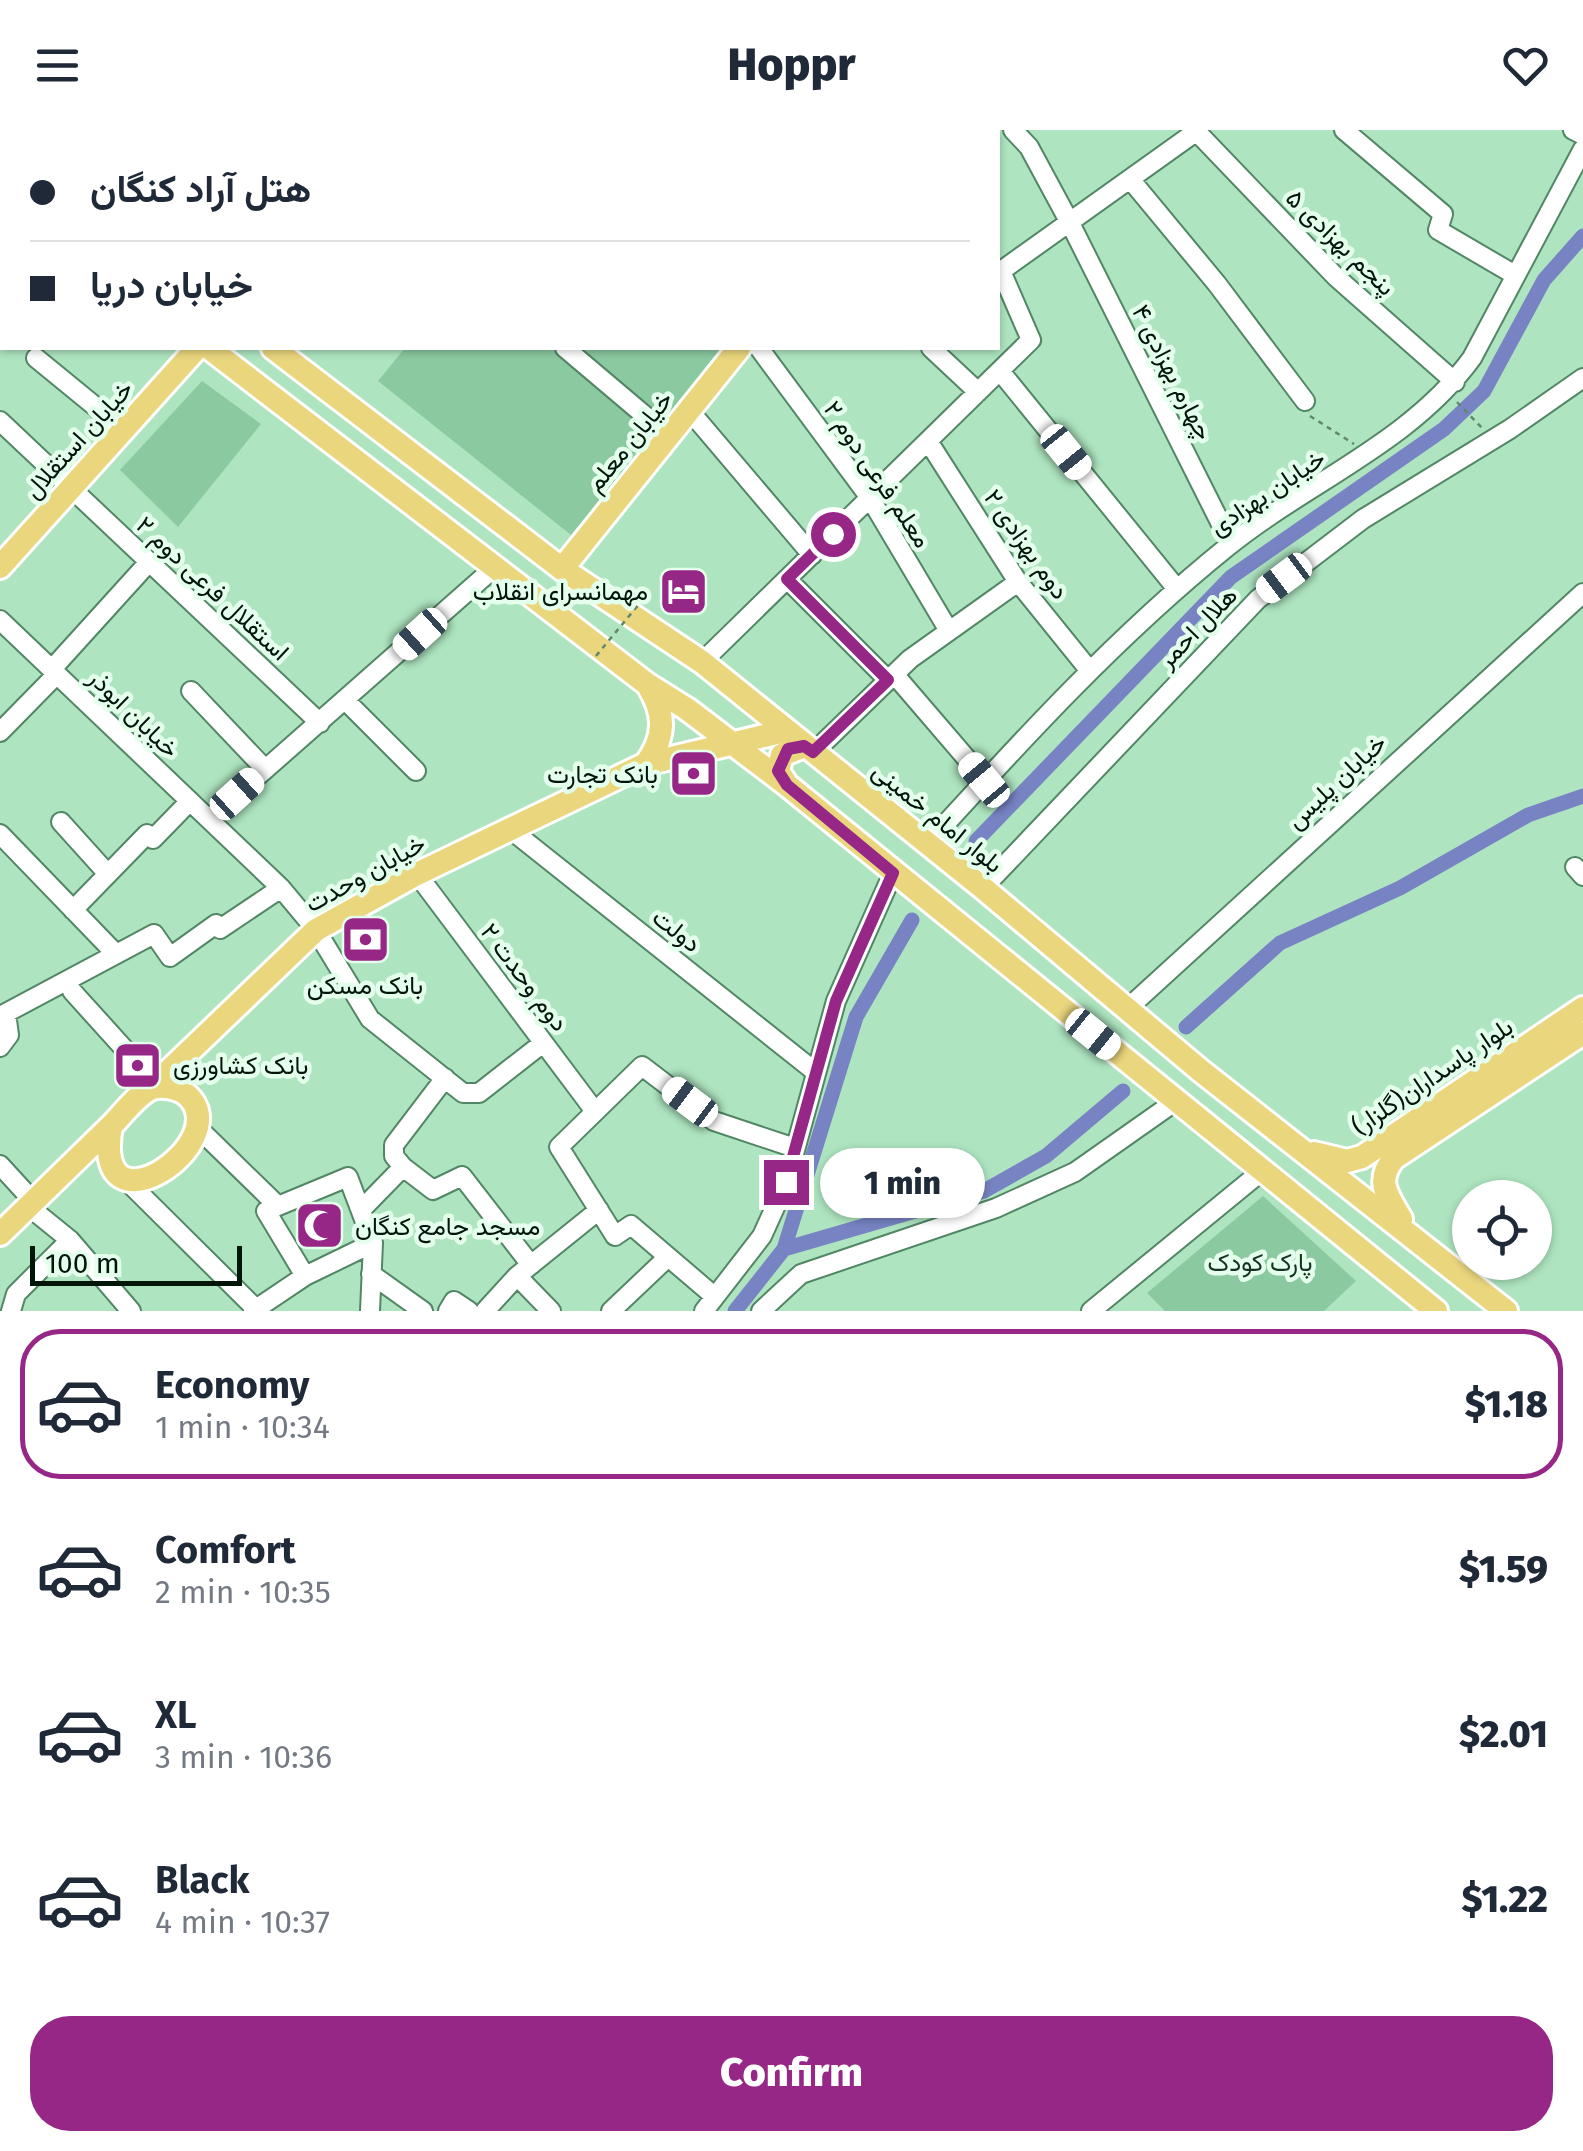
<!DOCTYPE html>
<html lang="en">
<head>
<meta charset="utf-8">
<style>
  :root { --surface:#fff; --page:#f2f2f3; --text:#1f2937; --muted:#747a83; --line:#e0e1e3; --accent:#972786 }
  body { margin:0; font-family:"Fira Sans",Vazirmatn,sans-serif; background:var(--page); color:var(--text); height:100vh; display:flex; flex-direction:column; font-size:38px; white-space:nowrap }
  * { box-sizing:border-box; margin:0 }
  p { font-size:32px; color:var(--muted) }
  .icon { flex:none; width:55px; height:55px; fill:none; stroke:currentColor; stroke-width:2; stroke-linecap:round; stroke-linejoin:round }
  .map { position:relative; height:1181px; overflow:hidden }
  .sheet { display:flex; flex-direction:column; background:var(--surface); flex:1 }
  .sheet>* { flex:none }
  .guide { position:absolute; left:0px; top:0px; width:1000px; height:220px; box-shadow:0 2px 8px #0004; display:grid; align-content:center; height:220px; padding:0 30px; background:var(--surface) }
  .tools { position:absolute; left:1452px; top:1050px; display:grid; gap:20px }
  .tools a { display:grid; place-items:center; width:100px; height:100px; border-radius:50%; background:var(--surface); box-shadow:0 2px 8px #0004; font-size:50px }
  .scale { position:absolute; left:30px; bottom:25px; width:212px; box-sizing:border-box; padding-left:10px; border:5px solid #021509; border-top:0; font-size:28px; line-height:35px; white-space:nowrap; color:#021509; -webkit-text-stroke:8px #e4ffec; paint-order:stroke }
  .end { position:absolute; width:45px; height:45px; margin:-22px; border:12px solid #972786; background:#fff; box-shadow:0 0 0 5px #fff }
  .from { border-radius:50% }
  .bubble { position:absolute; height:70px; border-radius:35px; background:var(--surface); box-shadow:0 2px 8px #0004; font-size:32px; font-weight:800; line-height:70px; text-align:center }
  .car { position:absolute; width:30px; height:60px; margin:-30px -15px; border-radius:12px; box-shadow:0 0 8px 2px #0007; background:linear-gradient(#fff 24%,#345 0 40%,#fff 0 76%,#345 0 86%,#fff 0) }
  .guide b { display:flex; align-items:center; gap:35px; height:95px; font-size:38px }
  .guide b+b { border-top:2px solid var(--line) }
  .guide i { width:25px; height:25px; background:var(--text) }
  ul { padding:18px 0 0; list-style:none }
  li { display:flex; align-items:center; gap:30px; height:150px; margin:0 20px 15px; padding:0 10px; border:5px solid transparent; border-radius:40px }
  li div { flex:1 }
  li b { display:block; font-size:38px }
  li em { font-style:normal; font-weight:800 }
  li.on { border-color:var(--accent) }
  li>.icon { width:90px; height:90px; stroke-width:1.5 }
  .action { display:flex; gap:20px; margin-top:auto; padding:20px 30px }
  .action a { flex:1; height:115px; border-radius:40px; background:var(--accent); color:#fff; font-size:40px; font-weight:800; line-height:115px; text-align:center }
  header { display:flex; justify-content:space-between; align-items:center; height:130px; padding:0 30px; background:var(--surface); font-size:45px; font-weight:800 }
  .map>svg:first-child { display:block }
</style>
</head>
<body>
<header><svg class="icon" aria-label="menu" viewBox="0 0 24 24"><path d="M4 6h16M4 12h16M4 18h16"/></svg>Hoppr<svg class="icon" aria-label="heart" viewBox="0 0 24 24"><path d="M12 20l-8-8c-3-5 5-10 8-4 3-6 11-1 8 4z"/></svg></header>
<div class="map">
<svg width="1583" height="1181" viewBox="0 0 1583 1181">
  <rect width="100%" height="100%" fill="#aee5c0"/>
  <path fill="#8bc9a0" d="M 578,0 L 855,0 L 858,2 L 576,2 Z
    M 405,218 L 722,218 L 571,405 L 378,251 Z
    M 202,251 L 261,294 L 178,397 L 120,340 Z
    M 1263,1066 L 1356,1151 L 1324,1181 L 1165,1181 L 1147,1163 Z"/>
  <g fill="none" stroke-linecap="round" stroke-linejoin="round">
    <path stroke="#7783c3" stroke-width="15" d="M 976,711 L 1231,447 L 1444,299 L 1484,261 L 1544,150 L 1583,106
      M 1186,897 L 1280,813 L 1400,758 L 1528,685 L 1583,666
      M 784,1119 L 984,1061 L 1046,1026 L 1123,961
      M 735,1181 L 784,1119 L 856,887 L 912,790"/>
    <defs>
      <path id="minor" d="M 892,0 L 896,2
        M 1013,0 L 1029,17 L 1070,93 L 1231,414
        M 1195,0 L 1336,147 L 1455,252
        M 1344,0 L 1443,84 L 1438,100 L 1515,145
        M 1573,0 L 1583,5
        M 47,2 L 50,0
        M 411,2 L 413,0
        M 1130,49 L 1217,154 L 1305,271
        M 565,218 L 669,306
        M 759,218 L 870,368 L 949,501
        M 931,218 L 978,262
        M 36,228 L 124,300
        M 1000,241 L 1177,459
        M 689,280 L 812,425
        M 0,291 L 320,593
        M 928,311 L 1018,452 L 1090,541
        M 787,449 L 888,550
        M 0,490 L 281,758 L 316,800 L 370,889 L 463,963 L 479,963 L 543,913
        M 702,532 L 1031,210 L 1001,141 L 1197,1
        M 52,539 L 149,432
        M 894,544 L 985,650
        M 191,561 L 265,639
        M 345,570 L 416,641
        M 0,602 L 57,544
        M 813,623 L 910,529 L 1018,452
        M 209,689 L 495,437
        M 61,692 L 107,743
        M 510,699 L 813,940
        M 0,704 L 115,823
        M 928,713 C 1022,610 1117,506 1226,418 C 1307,352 1409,314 1472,228 L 1583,19
        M 1575,737 L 1583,746
        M 417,744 L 594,980
        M 983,758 L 1258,469 L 1363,389 L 1510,299 L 1583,248
        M 73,780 L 147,704 L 153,709 L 190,671
        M 72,861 L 156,954
        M 1126,880 L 1583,463
        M 0,917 L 9,905 L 6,883 L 154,804 L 170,827 L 216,794 L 220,799 L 281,758
        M 198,998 L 278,1076 L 348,1047 L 373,1113 L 370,1181
        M 0,1035 L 33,1071
        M 403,1037 L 433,1060 L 462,1046 L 531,1135
        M 125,1049 L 256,1179
        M 278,1076 L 266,1081 L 305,1146
        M 361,1080 L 403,1037 L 394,1026 L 394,1015 L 445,948
        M 70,1110 L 131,1181
        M 371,1144 L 423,1181
        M 517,1146 L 599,1080
        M 714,1166 L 631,1095 L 615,1106 L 559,1017 L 642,936 L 714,991 L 795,1018
        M 11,1181 L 16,1164 L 70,1110 L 28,1076
        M 253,1181 L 305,1146 L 373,1113
        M 448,1181 L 454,1171 L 469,1181
        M 485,1181 L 517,1146 L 551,1181
        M 611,1181 L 668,1127
        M 704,1181 L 762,1106 L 786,1053 L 836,871 L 893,743
        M 761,1181 L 801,1144 L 996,1078 L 1075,1042 L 1176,971
        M 1091,1181 L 1262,1041"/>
      <path id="major" d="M 913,2 L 915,0
        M 0,8 L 2,10
        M 0,58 L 2,59
        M 209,218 L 647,554 L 687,579 L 787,655 L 1436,1181
        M 273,218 L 562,439 L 702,532 L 983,758 L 1201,941 L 1506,1181
        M 0,437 L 197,218
        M 562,439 L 739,218
        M 646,634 C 665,608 666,585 649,557
        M 787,655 L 778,641 L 782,625 L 804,616
        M 151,958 L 316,800 L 417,744 L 646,634 L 785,601
        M 1314,1023 L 1347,1031 L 1362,1027 L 1583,878
        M 1401,1089 C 1387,1065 1375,1051 1394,1028 L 1583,903
        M 0,1104 C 37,1068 74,1032 111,996 C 122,985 136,966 150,959 C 160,954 179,958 187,965 C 239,1011 90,1113 111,996"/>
    </defs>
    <use href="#minor" stroke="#528665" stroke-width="22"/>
    <use href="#major" stroke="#fff" stroke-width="28"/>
    <path stroke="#61876e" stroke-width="2.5" stroke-dasharray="5 5" stroke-linecap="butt" d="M 1457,272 L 1483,299
      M 1310,286 L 1354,314
      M 644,468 L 651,474"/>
    <use href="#minor" stroke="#fff" stroke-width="18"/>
    <use href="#major" stroke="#ead67d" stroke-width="22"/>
    <path stroke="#61876e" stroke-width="2.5" stroke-dasharray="5 5" stroke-linecap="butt" d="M 596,526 L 644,468"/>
  </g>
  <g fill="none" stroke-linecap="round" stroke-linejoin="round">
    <path stroke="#972786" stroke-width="12" d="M 786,1052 L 836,871 L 893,743 L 787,655 L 778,641 L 788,619 L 804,616 L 813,622 L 888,550 L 787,449 L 833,404"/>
  </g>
  <defs>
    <symbol id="hotel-square" viewBox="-11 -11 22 22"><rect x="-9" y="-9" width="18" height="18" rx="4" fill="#972786" stroke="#e4ffec"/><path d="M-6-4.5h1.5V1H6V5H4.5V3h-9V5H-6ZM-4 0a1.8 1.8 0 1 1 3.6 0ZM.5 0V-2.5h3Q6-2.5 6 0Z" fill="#fff"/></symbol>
    <symbol id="bank-square" viewBox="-11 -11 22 22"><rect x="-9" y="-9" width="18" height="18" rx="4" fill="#972786" stroke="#e4ffec"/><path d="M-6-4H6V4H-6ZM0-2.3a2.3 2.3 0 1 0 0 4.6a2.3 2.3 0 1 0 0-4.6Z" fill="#fff"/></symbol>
    <symbol id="mosque-square" viewBox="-11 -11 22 22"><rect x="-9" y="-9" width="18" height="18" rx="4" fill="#972786" stroke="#e4ffec"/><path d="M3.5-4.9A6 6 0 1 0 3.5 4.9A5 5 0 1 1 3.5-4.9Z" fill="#fff"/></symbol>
  </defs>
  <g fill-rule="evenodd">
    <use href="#hotel-square" x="656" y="434" width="55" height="55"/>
    <use href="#bank-square" x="666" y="616" width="55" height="55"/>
    <use href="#bank-square" x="338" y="782" width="55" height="55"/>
    <use href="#bank-square" x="110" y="908" width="55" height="55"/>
    <use href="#mosque-square" x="292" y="1068" width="55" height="55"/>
  </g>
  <g text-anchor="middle" stroke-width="9" stroke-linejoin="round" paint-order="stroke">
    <g font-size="25" fill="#021509" stroke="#e4ffec">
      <text transform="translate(1341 112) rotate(44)" y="9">پنجم بهزادی ۵</text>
      <text transform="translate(1173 242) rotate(63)" y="9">چهارم بهزادی ۴</text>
      <text transform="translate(78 309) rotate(-48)" y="9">خیابان استقلال</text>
      <text transform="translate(629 311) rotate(-51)" y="9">خیابان معلم</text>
      <text transform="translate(878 344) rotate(56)" y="9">معلم فرعی دوم ۲</text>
      <text transform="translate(1267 362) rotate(-34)" y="9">خیابان بهزادی</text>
      <text transform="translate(1027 414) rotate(55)" y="9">دوم بهزادی ۲</text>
      <text transform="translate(213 458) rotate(43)" y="9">استقلال فرعی دوم ۲</text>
      <text transform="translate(1197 497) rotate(-46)" y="9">هلال احمر</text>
      <text transform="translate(134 583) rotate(44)" y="9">خیابان ابوذر</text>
      <text transform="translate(1336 651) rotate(-43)" y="9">خیابان پلیس</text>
      <text transform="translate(938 687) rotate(39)" y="9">بلوار امام خمینی</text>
      <text transform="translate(365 743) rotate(-29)" y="9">خیابان وحدت</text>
      <text transform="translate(677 800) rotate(38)" y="9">دولت</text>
      <text transform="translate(525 847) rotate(53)" y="9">دوم وحدت ۲</text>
      <text transform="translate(1432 946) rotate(-34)" y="9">بلوار پاسداران(گلزار)</text>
    </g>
    <g font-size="25" fill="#021509" stroke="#e4ffec" text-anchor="end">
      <text x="648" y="470">مهمانسرای انقلاب</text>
      <text x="658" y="653">بانک تجارت</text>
      <text x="365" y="864" text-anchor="middle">بانک مسکن</text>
      <text x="173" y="944" text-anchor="start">بانک کشاورزی</text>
      <text x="355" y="1105" text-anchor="start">مسجد جامع کنگان</text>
    </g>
    <g font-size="25" fill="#133320" stroke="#e4ffec">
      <text x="1260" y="1141">پارک کودک</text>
    </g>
  </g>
</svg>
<div class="tools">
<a><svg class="icon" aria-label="locate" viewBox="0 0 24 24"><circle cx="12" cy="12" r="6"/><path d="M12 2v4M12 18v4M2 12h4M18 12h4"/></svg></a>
</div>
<div class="scale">100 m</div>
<i class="end from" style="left:833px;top:404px"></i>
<i class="end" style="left:786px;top:1052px"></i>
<div class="bubble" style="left:820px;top:1018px;width:165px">1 min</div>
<i class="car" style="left:1066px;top:322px;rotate:141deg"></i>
<i class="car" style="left:1284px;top:448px;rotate:233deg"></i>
<i class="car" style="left:420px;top:504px;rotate:228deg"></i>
<i class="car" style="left:984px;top:650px;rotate:320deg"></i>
<i class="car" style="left:237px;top:664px;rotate:48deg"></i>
<i class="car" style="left:1093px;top:904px;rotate:129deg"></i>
<i class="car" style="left:690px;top:972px;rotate:307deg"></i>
<div class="guide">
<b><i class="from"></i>هتل آراد کنگان</b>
<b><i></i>خیابان دریا</b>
</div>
</div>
<section class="sheet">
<ul>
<li class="on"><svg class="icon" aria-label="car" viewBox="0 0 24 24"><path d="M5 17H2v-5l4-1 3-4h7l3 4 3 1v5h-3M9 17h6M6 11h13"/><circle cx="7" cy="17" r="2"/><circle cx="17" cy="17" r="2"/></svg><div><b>Economy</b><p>1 min · 10:34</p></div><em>$1.18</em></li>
<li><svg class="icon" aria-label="car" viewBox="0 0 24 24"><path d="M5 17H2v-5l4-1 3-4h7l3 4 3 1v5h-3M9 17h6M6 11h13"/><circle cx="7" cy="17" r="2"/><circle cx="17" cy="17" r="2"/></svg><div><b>Comfort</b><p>2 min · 10:35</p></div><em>$1.59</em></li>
<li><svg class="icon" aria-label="car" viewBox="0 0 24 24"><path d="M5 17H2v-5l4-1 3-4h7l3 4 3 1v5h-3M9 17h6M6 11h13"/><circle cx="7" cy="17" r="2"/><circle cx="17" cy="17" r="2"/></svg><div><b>XL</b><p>3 min · 10:36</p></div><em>$2.01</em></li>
<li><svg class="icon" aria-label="car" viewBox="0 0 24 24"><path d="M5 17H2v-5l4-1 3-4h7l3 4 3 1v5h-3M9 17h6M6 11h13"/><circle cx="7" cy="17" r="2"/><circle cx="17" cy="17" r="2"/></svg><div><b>Black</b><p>4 min · 10:37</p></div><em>$1.22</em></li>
</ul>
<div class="action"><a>Confirm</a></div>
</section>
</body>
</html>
